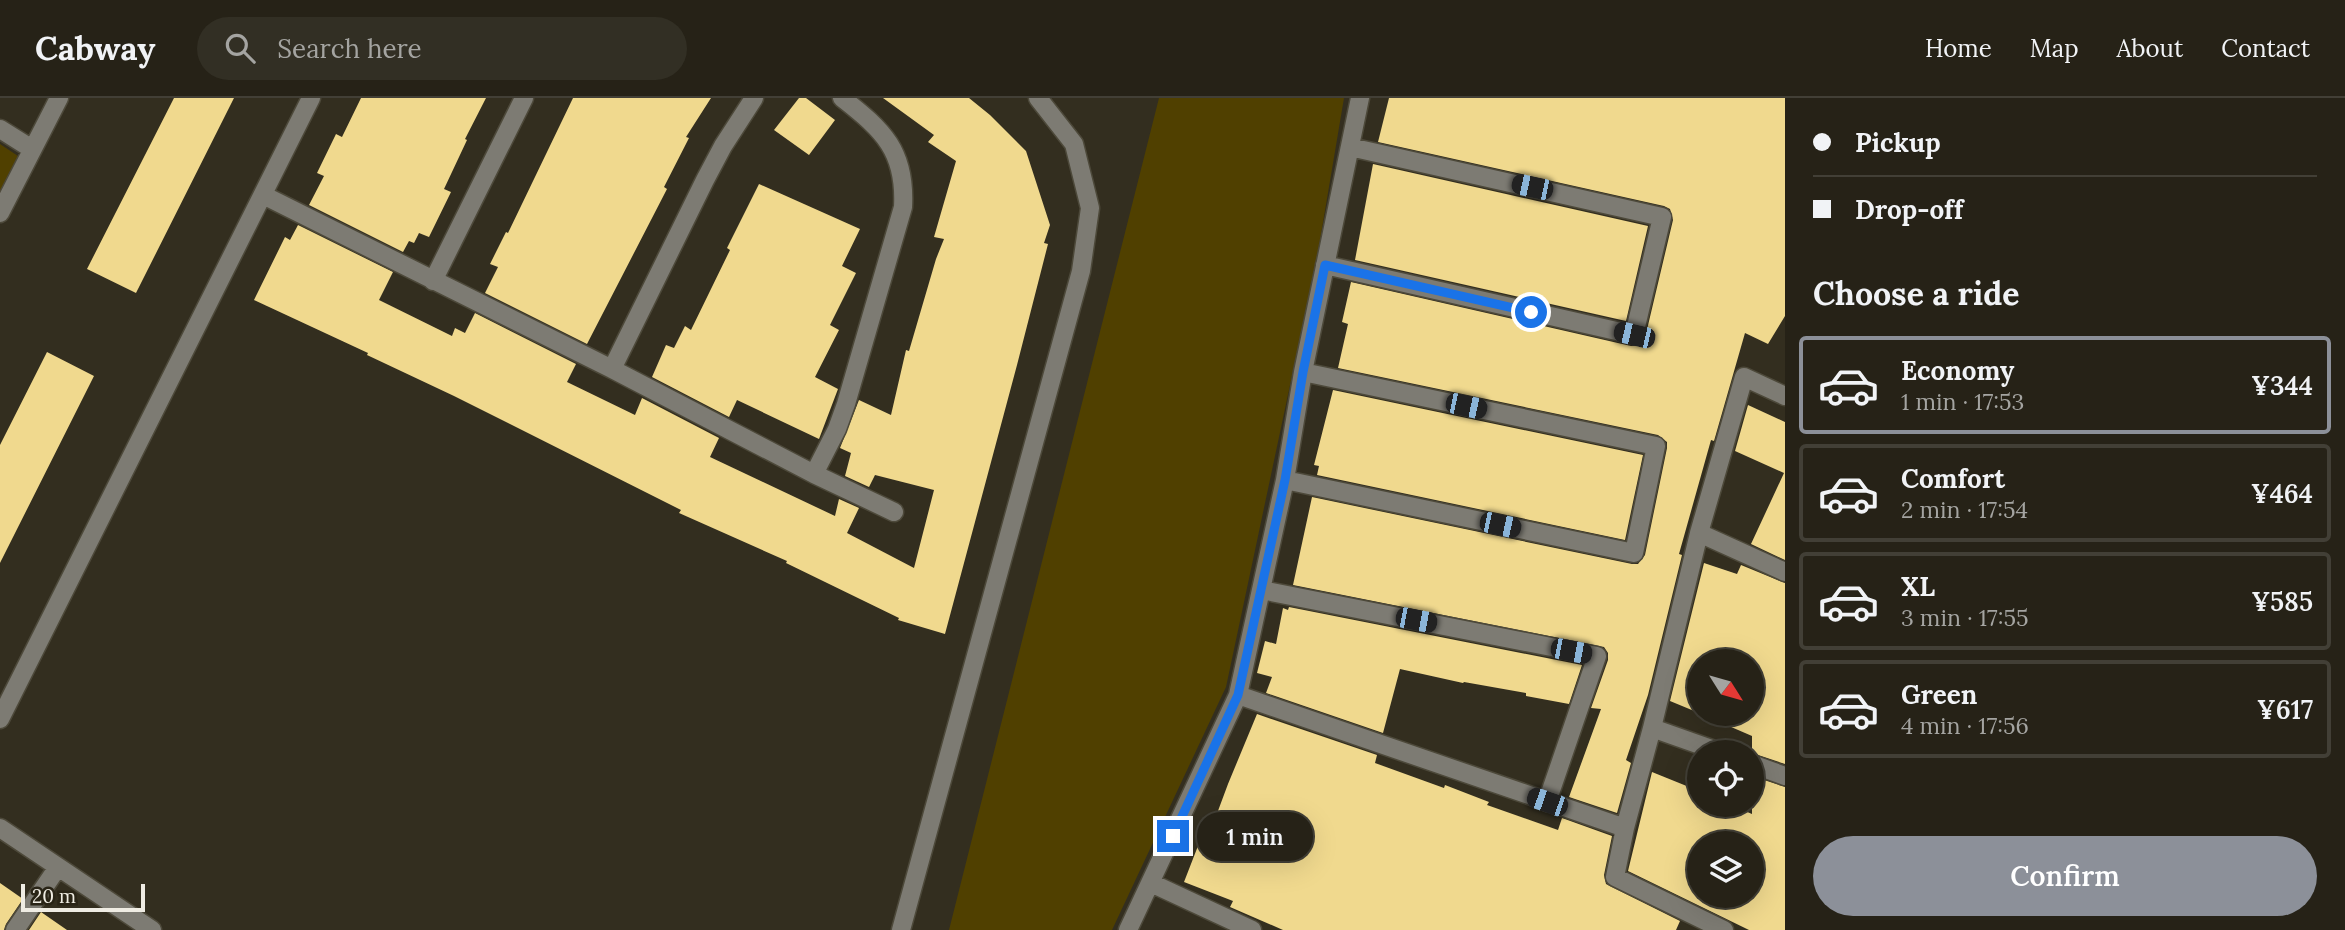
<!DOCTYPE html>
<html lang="en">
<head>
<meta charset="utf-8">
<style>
  :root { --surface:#262217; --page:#322f24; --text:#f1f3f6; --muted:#a4a4a1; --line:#423f36; --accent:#8c9099 }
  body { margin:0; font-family:Lora,serif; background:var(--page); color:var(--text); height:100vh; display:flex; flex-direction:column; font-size:26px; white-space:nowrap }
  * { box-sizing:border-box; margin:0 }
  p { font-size:23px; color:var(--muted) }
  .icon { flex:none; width:38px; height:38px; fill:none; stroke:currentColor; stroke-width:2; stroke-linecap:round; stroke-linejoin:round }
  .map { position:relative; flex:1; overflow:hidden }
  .drawer { display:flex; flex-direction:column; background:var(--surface); width:560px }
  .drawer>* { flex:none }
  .hud { display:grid; align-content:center; height:154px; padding:0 28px; background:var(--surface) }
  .needle { width:46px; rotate:127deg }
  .fabs { position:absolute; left:1687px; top:551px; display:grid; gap:14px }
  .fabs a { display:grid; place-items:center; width:77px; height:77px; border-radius:50%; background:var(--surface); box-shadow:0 7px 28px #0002,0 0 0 2px var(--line); font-size:35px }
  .scale { position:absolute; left:21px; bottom:18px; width:124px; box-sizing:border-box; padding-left:7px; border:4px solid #efece3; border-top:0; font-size:19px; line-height:24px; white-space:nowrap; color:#efece3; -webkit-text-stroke:5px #292416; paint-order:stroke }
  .end { position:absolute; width:32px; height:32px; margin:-16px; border:9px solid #1a73e8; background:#fff; box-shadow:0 0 0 4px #fff }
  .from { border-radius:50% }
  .bubble { position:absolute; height:49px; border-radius:24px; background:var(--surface); box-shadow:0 7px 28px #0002,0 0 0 2px var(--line); font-size:23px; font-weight:600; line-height:49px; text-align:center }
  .car { position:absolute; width:21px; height:42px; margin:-21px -10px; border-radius:9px; box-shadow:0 0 5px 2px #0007; background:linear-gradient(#222 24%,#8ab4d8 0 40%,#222 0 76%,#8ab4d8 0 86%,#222 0) }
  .hud b { display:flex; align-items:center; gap:24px; height:66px; font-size:26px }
  .hud b+b { border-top:2px solid var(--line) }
  .hud i { width:18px; height:18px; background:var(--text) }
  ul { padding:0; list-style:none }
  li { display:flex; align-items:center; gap:21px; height:98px; margin:0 14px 10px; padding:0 14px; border:4px solid var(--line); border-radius:7px }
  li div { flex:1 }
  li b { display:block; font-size:26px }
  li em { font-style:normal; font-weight:600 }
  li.active { border-color:var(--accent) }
  li>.icon { width:63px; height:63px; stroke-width:1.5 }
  h2 { padding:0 28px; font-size:32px; line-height:84px }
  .cta { display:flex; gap:14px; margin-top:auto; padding:14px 28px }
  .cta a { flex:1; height:80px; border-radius:42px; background:var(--accent); color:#fff; font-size:28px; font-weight:600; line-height:80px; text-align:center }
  header { display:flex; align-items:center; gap:42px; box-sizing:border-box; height:98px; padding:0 35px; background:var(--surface); border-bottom:2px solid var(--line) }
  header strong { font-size:33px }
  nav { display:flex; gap:38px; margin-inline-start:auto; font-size:24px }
  .search { width:490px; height:63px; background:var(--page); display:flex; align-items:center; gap:18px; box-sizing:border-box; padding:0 24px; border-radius:38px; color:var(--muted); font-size:26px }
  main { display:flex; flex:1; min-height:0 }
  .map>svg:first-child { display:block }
</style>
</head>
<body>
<header>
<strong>Cabway</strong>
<div class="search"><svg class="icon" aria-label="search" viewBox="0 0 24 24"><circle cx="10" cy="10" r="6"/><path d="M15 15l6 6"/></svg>Search here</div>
<nav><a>Home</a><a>Map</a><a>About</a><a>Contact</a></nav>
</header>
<main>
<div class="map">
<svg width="1785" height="832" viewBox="0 0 1785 832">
  <rect width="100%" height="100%" fill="#332e1f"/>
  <path fill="#504000" d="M 1159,0 L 1344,0 L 1317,160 L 1226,589 L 1112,832 L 949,832 Z
    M 0,46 L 18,58 L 0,93 Z"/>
  <path fill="#f0d98e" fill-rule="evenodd" d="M 174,0 L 234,0 L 136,195 L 87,171 Z
    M 361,0 L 486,0 L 465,41 L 467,42 L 444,91 L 451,94 L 429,139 L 419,135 L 414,145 L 409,143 L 403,154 L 309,107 L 324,78 L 317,75 L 336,36 L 342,39 Z
    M 573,0 L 711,0 L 686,39 L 689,40 L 664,89 L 667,91 L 587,246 L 485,195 L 498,169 L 490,166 L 506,134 L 508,135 Z
    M 799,0 L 806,0 L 835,22 L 809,57 L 774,32 Z
    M 883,0 L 969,0 L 990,17 L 1026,53 L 1050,127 L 1044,145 L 1048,146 L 1017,267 L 945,536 L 898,522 L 899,520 L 786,465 L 787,463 L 679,415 L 681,412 L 454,298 L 367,257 L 368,255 L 254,202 L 285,139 L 290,142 L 298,127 L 393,174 L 379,202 L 452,238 L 455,230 L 465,235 L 475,215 L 576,266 L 567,284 L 635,317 L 642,300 L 719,340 L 710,359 L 835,418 L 839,401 L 859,410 L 847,435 L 914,470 L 934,392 L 875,377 L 869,389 L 845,378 L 851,355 L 840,350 L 859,302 L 891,317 L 906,252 L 909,253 L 936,161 L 944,141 L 934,139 L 956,63 L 928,44 L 934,37 Z
    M 1389,0 L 1785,0 L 1785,218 L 1768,246 L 1745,235 L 1714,343 L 1711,342 L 1679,456 L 1682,457 L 1648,597 L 1626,662 L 1631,665 L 1617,715 L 1569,699 L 1601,611 L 1591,610 L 1608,562 L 1608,555 L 1604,549 L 1293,487 L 1312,399 L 1632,466 L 1638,466 L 1645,457 L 1667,350 L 1667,344 L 1658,337 L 1338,270 L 1348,226 L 1342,224 L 1351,184 L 1631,248 L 1638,248 L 1645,240 L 1673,122 L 1670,111 L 1664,108 L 1378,44 Z
    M 1373,66 L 1648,128 L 1626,223 L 1355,162 Z
    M 759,86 L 860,131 L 842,168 L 856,175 L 830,227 L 839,232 L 815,279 L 838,291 L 819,341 L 737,302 L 729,319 L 652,279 L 666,247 L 674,250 L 685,228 L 691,232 L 730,152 L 727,150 Z
    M 47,254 L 94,278 L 0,465 L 0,347 Z
    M 1333,292 L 1643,357 L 1625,442 L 1317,377 L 1319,368 L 1314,367 Z
    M 1748,307 L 1785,324 L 1785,462 L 1751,446 L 1784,375 L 1735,353 Z
    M 1704,465 L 1737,476 L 1741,467 L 1785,485 L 1785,666 L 1752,655 L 1752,638 L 1701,616 L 1752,616 L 1752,564 L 1699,564 L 1699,615 L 1670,603 Z
    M 1289,509 L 1582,567 L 1569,606 L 1526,598 L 1526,595 L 1464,584 L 1463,585 L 1400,571 L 1383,635 L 1266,595 L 1272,579 L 1257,575 L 1265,543 L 1276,546 L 1283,510 L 1288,512 Z
    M 1257,616 L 1377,657 L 1375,665 L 1444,690 L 1445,687 L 1489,704 L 1487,707 L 1558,732 L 1562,720 L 1612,738 L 1604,777 L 1606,786 L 1680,823 L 1676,832 L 1283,832 L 1230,809 L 1233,803 L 1184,784 L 1203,735 L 1209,737 L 1228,686 Z
    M 1652,674 L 1699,693 L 1699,707 L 1731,707 L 1752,716 L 1752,678 L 1785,689 L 1785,832 L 1749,832 L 1628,773 ZM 1699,746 L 1752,746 L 1752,798 L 1699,798 Z
    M 0,785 L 23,801 L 6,826 L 4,832 L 0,832 Z
    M 41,814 L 67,832 L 29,832 Z"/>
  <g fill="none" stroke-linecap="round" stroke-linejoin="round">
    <defs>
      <path id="minor" d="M 0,31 L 32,51
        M 263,97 L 612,271 L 705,82 L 723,48 L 754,0
        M 0,115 L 59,0
        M 1325,167 L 1634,237 L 1662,119 L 1350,49
        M 433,183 L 524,0
        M 612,271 L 814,376 L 837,331 L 846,306 L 903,109 C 906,53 883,32 842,0
        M 814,376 L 894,414
        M 1285,382 L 1634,455 L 1656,348 L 1303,274
        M 1699,435 L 1785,474
        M 1261,492 L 1597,558 L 1547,704
        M 1238,597 L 1625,730 L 1615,779 L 1724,832
        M 0,621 L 311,0
        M 1652,630 L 1699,435 L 1744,279 L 1785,298
        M 1752,666 L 1785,678
        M 0,730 L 152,832
        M 1625,730 L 1652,630 L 1720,654
        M 1151,785 L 1252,832
        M 15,832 L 58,769
        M 901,832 L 1081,173 L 1090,110 L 1074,46 L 1038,0
        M 1128,832 L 1238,597 L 1285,382 L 1303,274 L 1360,0"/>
    </defs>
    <use href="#minor" stroke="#4d493a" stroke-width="21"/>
    <use href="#minor" stroke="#7d7b73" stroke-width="18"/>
  </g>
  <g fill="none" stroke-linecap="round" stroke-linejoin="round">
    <path stroke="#1a73e8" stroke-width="9" d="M 1173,738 L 1238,597 L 1285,382 L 1303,274 L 1325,167 L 1531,214"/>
  </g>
</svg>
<div class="fabs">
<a><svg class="needle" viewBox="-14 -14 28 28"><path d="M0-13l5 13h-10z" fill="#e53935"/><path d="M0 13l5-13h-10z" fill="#a4a4a1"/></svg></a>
<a><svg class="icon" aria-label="locate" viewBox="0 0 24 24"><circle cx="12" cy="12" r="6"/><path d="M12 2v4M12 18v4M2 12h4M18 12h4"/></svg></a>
<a><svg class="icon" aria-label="layers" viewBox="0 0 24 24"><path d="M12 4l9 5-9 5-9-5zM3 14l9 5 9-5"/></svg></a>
</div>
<div class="scale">20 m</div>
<i class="end from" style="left:1531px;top:214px"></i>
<i class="end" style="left:1173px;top:738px"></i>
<div class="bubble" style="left:1197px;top:714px;width:116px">1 min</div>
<i class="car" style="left:1532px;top:89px;rotate:282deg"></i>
<i class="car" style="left:1634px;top:237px;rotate:283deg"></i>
<i class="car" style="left:1466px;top:308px;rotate:102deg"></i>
<i class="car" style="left:1500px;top:427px;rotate:102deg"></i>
<i class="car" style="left:1416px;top:522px;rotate:101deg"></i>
<i class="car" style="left:1571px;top:553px;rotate:101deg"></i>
<i class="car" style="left:1547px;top:704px;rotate:289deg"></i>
</div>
<section class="drawer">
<div class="hud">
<b><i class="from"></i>Pickup</b>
<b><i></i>Drop-off</b>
</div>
<h2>Choose a ride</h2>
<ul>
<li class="active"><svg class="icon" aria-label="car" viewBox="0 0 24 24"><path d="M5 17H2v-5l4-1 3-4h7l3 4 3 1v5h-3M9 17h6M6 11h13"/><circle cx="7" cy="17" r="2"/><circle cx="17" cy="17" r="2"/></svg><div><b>Economy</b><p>1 min · 17:53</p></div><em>¥344</em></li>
<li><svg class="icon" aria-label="car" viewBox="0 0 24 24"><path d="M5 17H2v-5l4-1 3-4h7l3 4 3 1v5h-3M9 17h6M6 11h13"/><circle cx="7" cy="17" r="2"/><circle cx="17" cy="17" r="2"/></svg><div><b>Comfort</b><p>2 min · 17:54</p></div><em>¥464</em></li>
<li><svg class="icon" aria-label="car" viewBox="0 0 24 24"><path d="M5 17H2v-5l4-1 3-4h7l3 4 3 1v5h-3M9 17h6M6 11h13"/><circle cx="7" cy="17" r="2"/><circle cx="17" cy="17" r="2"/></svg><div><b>XL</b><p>3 min · 17:55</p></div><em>¥585</em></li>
<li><svg class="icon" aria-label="car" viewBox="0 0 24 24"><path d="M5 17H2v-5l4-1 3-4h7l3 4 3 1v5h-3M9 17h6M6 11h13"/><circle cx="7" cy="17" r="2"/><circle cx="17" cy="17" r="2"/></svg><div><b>Green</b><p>4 min · 17:56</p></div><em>¥617</em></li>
</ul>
<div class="cta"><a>Confirm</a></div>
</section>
</main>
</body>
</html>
